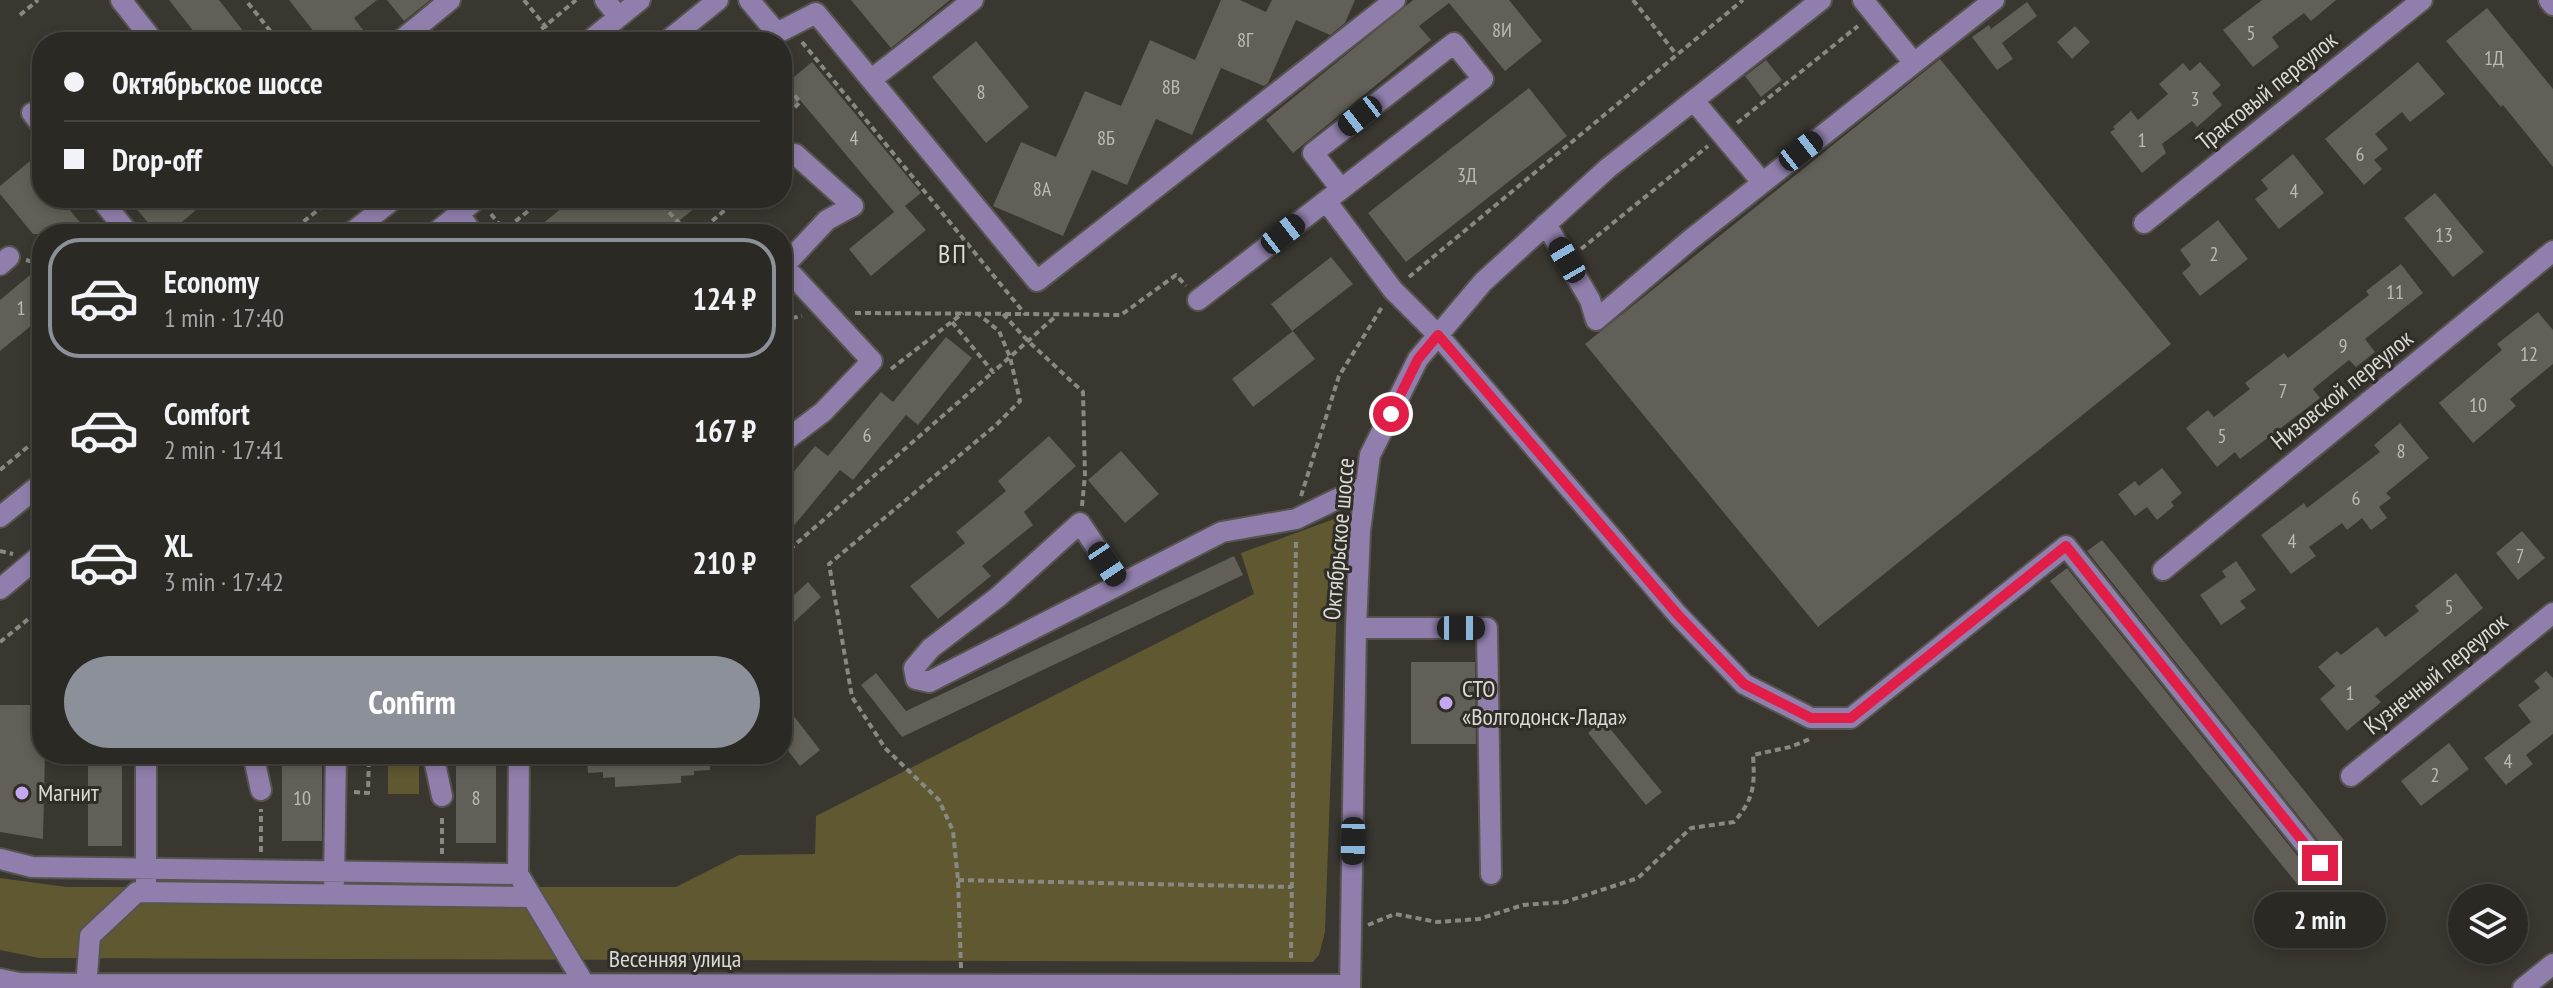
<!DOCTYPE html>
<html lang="en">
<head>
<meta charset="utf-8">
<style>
  :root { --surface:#2b2924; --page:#33312c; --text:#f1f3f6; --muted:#a6a6a6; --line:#474541; --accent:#8c9099 }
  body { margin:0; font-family:"PT Sans Narrow",sans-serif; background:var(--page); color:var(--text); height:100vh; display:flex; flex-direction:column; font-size:30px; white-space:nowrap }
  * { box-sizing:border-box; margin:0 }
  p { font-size:26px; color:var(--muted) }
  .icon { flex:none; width:44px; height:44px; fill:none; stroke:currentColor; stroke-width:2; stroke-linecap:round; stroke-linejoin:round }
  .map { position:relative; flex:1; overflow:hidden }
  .side { position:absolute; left:32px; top:224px; width:760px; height:540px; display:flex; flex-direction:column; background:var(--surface); border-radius:32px; box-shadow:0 4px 12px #0003,0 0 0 2px var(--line) }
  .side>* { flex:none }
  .guide { position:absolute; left:32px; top:32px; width:760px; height:176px; border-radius:32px; box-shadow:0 4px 12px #0003,0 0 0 2px var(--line); display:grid; align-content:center; height:176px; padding:0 32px; background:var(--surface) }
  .buttons { position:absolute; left:2448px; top:884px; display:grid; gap:16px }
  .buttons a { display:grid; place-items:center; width:80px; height:80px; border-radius:50%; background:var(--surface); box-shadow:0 4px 12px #0003,0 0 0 2px var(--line); font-size:40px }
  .end { position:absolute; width:36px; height:36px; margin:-18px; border:10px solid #e11d48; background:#fff; box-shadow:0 0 0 4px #fff }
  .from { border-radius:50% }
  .bubble { position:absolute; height:56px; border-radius:28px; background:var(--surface); box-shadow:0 4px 12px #0003,0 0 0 2px var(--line); font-size:26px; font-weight:600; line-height:56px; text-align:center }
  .car { position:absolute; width:24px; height:48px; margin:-24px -12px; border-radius:10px; box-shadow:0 0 6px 2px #0007; background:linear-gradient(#222 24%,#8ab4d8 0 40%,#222 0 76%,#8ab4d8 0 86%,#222 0) }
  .guide b { display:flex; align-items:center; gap:28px; height:76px; font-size:30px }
  .guide b+b { border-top:2px solid var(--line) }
  .guide i { width:20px; height:20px; background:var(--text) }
  ul { padding:14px 0 0; list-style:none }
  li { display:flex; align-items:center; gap:24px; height:120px; margin:0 16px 12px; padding:0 16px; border:4px solid transparent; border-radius:32px }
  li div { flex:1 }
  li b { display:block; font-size:30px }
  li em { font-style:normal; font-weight:600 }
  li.current { border-color:var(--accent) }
  li>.icon { width:72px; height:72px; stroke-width:1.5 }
  .cta { display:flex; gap:16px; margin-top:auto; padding:16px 32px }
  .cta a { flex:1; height:92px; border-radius:48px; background:var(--accent); color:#fff; font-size:32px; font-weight:600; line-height:92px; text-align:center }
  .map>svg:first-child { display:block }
</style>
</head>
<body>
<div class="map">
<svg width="2553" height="988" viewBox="0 0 2553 988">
  <rect width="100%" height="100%" fill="#393730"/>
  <path fill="#5f5831" d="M 1334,519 L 1342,530 L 1339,546 L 1325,932 L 1319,955 L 1313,962 L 39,958 L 0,950 L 0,878 L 67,887 L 676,887 L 739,855 L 815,854 L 816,816 L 1254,594 L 1241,553 Z
    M 388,754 L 419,754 L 419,794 L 388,794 Z"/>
  <path fill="#615f57" d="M 169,0 L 219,0 L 247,36 L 238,42 L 202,42 Z
    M 289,0 L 377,0 L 354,18 L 372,42 L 322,42 Z
    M 387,0 L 430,0 L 404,21 Z
    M 851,0 L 950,0 L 891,48 Z
    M 1221,0 L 1240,0 L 1266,12 L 1272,0 L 1355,0 L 1345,23 L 1330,35 L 1296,20 L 1268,83 L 1264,86 L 1221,68 L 1192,135 L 1156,119 L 1127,185 L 1092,170 L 1063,236 L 993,206 L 1021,142 L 1056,157 L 1085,91 L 1121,106 L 1150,40 L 1195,60 Z
    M 1413,0 L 1509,0 L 1542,41 L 1505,71 L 1449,3 L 1419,26 L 1431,40 L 1293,153 L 1266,120 Z
    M 2262,0 L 2336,0 L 2311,21 L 2304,13 L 2272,37 L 2279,47 L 2253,67 L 2223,30 Z
    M 2027,2 L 2037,16 L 2002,43 L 2013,59 L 1997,70 L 1972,37 L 1989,25 L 1991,29 Z
    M 2487,8 L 2553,89 L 2553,167 L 2503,105 L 2501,107 L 2446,41 Z
    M 2075,26 L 2090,42 L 2072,59 L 2057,42 Z
    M 976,41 L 1029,107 L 986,143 L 932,77 Z
    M 1940,59 L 2171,344 L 1818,627 L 1585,344 Z
    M 1766,60 L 1782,80 L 1761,97 L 1745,76 Z
    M 812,62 L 921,193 L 905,206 L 926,230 L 871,276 L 849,249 L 894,212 L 800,100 L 782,115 L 782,87 Z
    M 2200,62 L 2221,85 L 2212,93 L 2222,105 L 2197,127 L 2192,121 L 2162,144 L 2166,153 L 2142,173 L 2110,132 L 2115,129 L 2113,127 L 2131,111 L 2138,120 L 2168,94 L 2159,84 L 2183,63 L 2190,71 Z
    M 2418,62 L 2445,94 L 2410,122 L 2402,112 L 2375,134 L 2388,149 L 2374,160 L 2382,169 L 2364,185 L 2325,139 Z
    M 1529,88 L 1567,136 L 1406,262 L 1368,213 Z
    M 2293,154 L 2324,193 L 2279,229 L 2255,199 L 2268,189 L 2261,180 Z
    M 30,161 L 42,176 L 42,198 L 60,198 L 83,226 L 74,234 L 33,234 L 0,194 L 0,186 Z
    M 2435,193 L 2484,252 L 2453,277 L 2404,218 Z
    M 127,198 L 188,198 L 197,209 L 168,234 L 158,234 Z
    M 574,198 L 707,198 L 663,234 L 530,234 Z
    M 2218,220 L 2248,259 L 2200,296 L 2182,273 L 2191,265 L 2180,250 Z
    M 1331,257 L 1353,284 L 1292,331 L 1271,304 Z
    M 2401,264 L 2423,293 L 2365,339 L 2375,352 L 2356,367 L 2349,360 L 2313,389 L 2320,398 L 2240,459 L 2235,452 L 2217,467 L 2186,428 L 2208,410 L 2214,417 L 2250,389 L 2245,383 L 2284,353 L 2288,358 L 2369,295 L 2366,291 Z
    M 42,265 L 42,317 L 0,351 L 0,300 Z
    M 2538,312 L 2553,330 L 2553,364 L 2510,399 L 2516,406 L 2473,443 L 2439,403 L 2502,350 L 2497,344 Z
    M 1293,331 L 1315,359 L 1253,407 L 1232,379 Z
    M 946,337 L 972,358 L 918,425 L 906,415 L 853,480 L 840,470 L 782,540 L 782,486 L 815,446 L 828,456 L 881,392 L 893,402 Z
    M 2400,423 L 2429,458 L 2386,493 L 2391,498 L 2379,507 L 2387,518 L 2371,530 L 2362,518 L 2347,530 L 2342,523 L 2309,547 L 2316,556 L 2291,574 L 2261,535 L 2304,503 L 2307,508 L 2380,452 L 2374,445 Z
    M 1049,436 L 1076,466 L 1024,512 L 1033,525 L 982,566 L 991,576 L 938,619 L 910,586 L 965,543 L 956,532 L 1006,491 L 998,481 Z
    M 1121,451 L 1159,494 L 1125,523 L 1088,480 Z
    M 2162,468 L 2182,493 L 2171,502 L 2174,506 L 2157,520 L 2147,507 L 2135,516 L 2118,494 L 2135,481 L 2139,486 Z
    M 2522,531 L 2545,558 L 2518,580 L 2496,553 Z
    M 2102,540 L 2344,840 L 2328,853 L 2087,551 Z
    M 1234,556 L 1243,575 L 902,737 L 861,685 L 876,673 L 906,711 Z
    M 2236,561 L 2256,590 L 2240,601 L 2246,608 L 2221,625 L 2200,595 L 2226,577 L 2222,571 Z
    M 2067,568 L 2312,874 L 2298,885 L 2050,581 Z
    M 2456,573 L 2483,608 L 2375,696 L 2381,702 L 2347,731 L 2320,699 L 2335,686 L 2318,667 L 2337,651 L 2341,655 L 2377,627 L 2385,637 L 2419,611 L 2415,606 Z
    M 808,582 L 821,597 L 794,622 L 782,606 Z
    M 1411,662 L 1475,662 L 1476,744 L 1411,744 Z
    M 2546,671 L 2553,678 L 2553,734 L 2526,755 L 2533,764 L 2506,785 L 2484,758 L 2531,722 L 2518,705 L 2540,688 L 2534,681 Z
    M 782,701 L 820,750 L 800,766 L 782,743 Z
    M 0,705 L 42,705 L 42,754 L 45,754 L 43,839 L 0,832 Z
    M 1603,720 L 1662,792 L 1646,805 L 1588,733 Z
    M 2449,743 L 2469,769 L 2421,806 L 2401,781 Z
    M 88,754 L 108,754 L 108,762 L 122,762 L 122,846 L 88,846 Z
    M 282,754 L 322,754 L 322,841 L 282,841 Z
    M 456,754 L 496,754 L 496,843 L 456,843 Z
    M 587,754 L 709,754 L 710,770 L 694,771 L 694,775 L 681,776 L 681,783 L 615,787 L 615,777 L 603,778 L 603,772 L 588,773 Z"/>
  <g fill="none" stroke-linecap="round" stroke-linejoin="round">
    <defs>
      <path id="minor" d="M 121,0 L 154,42
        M 605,0 L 619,17
        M 749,0 L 777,33 L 816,13 L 1037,281 L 1395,0
        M 1863,0 L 1914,63
        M 2549,0 L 2553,5
        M 399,42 L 450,0
        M 588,42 L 640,0
        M 666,42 L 718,0
        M 872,79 L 973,0
        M 1694,101 L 1762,182
        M 32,113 L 42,126
        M 100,198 L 129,234
        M 1326,201 L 1483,79 L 1454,43 L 1313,153 L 1341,189
        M 459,214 L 473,234
        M 2144,223 L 2422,0
        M 1546,224 L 1590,300 L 1596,320 L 1690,240 L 1994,0
        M 350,234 L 395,198
        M 434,234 L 478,198
        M 0,265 L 9,257
        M 1198,300 L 1326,201 L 1393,290 L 1438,335 L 1678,615 L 1744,684 L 1811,718 L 1851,718 L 2066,546 L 2320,863
        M 782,443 L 823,412 L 872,361 L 784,266 L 827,220 L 853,206 L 795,154
        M 0,517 L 42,483
        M 2163,570 L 2553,251
        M 1121,584 L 1080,523 L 998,597 L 931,648 L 914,668 L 916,679 L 929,682 L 1222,532 L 1296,519 L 1366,485
        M 0,589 L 42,554
        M 1356,628 L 1487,628 L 1491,874
        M 146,754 L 146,882
        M 253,754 L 261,790
        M 433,754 L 442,796
        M 519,754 L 518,874 L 585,985
        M 2351,776 L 2553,613
        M 0,859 L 32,867 L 518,874
        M 334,882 L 336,754
        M 0,979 L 19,983 L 86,984 L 1350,985
        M 86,988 L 90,936 L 137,892 L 532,897
        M 1350,988 L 1356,628 L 1360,531 L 1370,455 L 1418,359 L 1483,282 L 1608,168 L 1821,0
        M 2523,988 L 2553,964"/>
    </defs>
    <use href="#minor" stroke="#56544e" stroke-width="24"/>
    <path stroke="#898882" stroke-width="4" stroke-dasharray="6 4" stroke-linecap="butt" d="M 524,0 L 558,42
      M 1633,0 L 1676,54
      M 248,3 L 279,42
      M 20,15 L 38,0
      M 526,42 L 576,0
      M 742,42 L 752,34
      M 802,42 L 1025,314 L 1121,315 L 1176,275 L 1186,286
      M 782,80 L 800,102 L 782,121
      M 1737,123 L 1858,26
      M 655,198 L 690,234
      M 491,214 L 507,234
      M 288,234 L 333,198
      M 500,234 L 544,198
      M 697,234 L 739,198
      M 1581,249 L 1708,146
      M 26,260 L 34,262 L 42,259
      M 1409,277 L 1743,0
      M 855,313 L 1025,314
      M 1003,314 L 1028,341 L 1083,392 L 1085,475 L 1082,506
      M 782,320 L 802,316
      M 952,322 L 993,372 L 1056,316
      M 891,369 L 963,313
      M 0,470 L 42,435
      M 1301,496 L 1339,376 L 1382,307
      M 0,551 L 13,554
      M 782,556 L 993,372
      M 0,642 L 42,608
      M 354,792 L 368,793 L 369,754
      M 261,852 L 261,809
      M 442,854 L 442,815
      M 958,880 L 1292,887
      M 1368,925 L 1395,914 L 1437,922 L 1479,919 L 1523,905 L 1565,902 L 1638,878 L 1691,828 L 1734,822 C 1754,799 1755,785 1753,755 L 1790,747 L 1810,739
      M 1291,958 L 1296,540
      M 961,968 L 958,880 L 953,831 L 939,800 L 885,748 L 852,697 L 829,564 L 996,425 L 1020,401 L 1010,357 L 999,331 L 978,314"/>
    <use href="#minor" stroke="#907fac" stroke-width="20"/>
  </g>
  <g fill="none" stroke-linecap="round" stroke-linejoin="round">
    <path stroke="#e11d48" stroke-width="10" d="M 1391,414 L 1418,359 L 1438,335 L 1678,615 L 1744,684 L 1811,718 L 1851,718 L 2066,546 L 2320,863"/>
  </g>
  <g fill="#c4a7f1" stroke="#2f2d26" stroke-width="3">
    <circle cx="1446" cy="703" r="8"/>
    <circle cx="22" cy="793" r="8"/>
  </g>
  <g text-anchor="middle" stroke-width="6" stroke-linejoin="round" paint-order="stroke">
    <g font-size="20" fill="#bcbab6">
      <text x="1502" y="37">8И</text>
      <text x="2251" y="40">5</text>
      <text x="1245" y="47">8Г</text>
      <text x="2494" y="65">1Д</text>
      <text x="1171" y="94">8В</text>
      <text x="981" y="99">8</text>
      <text x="2195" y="106">3</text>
      <text x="854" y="145">4</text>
      <text x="1106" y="145">8Б</text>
      <text x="2142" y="147">1</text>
      <text x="2360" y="161">6</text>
      <text x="1467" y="182">3Д</text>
      <text x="1042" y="196">8А</text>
      <text x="2294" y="198">4</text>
      <text x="2444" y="242">13</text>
      <text x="2214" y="261">2</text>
      <text x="2395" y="299">11</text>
      <text x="21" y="315">1</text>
      <text x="2343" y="353">9</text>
      <text x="2529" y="361">12</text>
      <text x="2283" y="398">7</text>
      <text x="2478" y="412">10</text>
      <text x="867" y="442">6</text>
      <text x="2222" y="443">5</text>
      <text x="2401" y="458">8</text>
      <text x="2356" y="505">6</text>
      <text x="2292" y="548">4</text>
      <text x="2520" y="563">7</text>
      <text x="2449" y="614">5</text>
      <text x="2350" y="700">1</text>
      <text x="2508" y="768">4</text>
      <text x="2435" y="782">2</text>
      <text x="302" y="805">10</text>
      <text x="476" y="805">8</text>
    </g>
    <g font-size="24" fill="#dad9d5" stroke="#2f2d26">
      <text transform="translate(2267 91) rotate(-39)" y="8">Трактовый переулок</text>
      <text transform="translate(2342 390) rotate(-39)" y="8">Низовской переулок</text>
      <text transform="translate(1339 539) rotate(-85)" y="8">Октябрьское шоссе</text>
      <text transform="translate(2436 674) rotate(-39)" y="8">Кузнечный переулок</text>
      <text x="675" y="967">Весенняя улица</text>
    </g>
    <g font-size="24" fill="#dad9d5" stroke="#2f2d26" text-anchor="start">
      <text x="1462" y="697">СТО<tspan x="1462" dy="28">«Волгодонск-Лада»</tspan></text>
      <text x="38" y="801">Магнит</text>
    </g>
    <g font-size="26" letter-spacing="2" fill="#dad9d5" stroke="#2f2d26">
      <text x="953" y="263">ВП</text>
    </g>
  </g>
</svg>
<div class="buttons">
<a><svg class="icon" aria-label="layers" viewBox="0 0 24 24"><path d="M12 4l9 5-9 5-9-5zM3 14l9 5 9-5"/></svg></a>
</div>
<i class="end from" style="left:1391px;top:414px"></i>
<i class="end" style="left:2320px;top:863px"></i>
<div class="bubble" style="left:2254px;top:892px;width:132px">2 min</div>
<i class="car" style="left:1360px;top:116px;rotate:232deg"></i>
<i class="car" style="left:1801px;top:151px;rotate:52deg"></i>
<i class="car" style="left:1283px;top:234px;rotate:52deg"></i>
<i class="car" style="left:1567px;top:260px;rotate:330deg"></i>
<i class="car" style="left:1107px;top:564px;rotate:146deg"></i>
<i class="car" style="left:1461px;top:628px;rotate:90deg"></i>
<i class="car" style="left:1353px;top:841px;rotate:181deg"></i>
<div class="guide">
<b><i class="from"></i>Октябрьское шоссе</b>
<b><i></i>Drop-off</b>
</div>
<section class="side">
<ul>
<li class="current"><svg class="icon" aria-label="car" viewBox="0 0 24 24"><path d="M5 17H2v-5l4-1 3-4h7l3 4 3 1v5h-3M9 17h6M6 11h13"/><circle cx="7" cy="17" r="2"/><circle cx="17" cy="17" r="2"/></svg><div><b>Economy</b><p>1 min · 17:40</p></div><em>124 ₽</em></li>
<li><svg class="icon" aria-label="car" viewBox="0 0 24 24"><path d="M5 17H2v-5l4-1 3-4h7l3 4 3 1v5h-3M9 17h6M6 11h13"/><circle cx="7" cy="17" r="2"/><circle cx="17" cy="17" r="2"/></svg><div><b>Comfort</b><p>2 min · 17:41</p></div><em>167 ₽</em></li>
<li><svg class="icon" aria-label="car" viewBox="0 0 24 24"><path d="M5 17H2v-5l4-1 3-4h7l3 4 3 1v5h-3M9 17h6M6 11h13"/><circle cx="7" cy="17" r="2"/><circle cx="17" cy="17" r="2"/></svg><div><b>XL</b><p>3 min · 17:42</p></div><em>210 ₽</em></li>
</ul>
<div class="cta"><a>Confirm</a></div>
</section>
</div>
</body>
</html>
